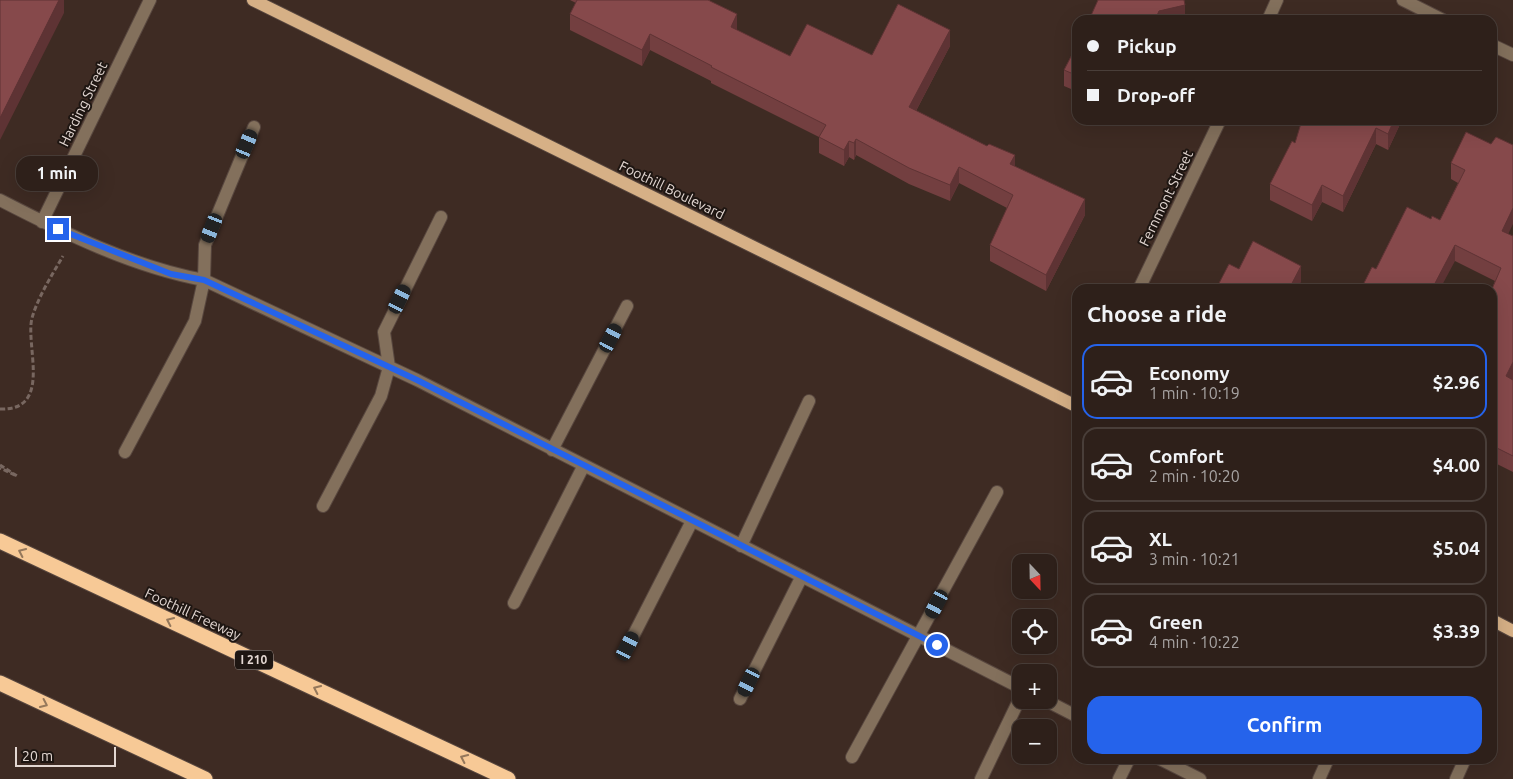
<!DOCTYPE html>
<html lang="en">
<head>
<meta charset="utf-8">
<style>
  :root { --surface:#2e201a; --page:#362823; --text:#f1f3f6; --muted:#a7a3a2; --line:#493e39; --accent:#2563eb }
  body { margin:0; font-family:Ubuntu,sans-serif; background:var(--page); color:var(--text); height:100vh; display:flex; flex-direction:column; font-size:19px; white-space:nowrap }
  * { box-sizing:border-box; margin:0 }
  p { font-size:16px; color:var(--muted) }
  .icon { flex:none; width:28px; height:28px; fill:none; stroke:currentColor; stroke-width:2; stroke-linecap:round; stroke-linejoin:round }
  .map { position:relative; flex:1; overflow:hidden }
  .details { position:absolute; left:1072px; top:284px; width:425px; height:480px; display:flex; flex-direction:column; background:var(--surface); border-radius:15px; box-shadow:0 5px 20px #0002,0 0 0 1px var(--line) }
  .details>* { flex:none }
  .top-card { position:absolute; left:1072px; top:15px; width:425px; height:110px; border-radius:15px; box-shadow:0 5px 20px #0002,0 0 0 1px var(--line); display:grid; align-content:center; height:110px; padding:0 15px; background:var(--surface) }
  .needle { width:32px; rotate:158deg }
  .tools { position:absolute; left:1012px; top:554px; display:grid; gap:10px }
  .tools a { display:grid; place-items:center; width:45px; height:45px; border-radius:10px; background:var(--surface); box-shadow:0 5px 20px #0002,0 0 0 1px var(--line); font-size:25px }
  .scale { position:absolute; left:15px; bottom:12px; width:101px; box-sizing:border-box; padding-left:5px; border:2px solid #e3d7d2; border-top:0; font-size:14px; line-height:18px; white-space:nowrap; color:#e3d7d2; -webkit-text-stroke:4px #1e1612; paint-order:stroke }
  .end { position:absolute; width:22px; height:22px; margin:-11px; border:6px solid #2563eb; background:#fff; box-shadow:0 0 0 2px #fff }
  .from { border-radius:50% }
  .bubble { position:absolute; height:35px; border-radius:15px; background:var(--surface); box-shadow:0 5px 20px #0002,0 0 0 1px var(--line); font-size:16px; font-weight:700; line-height:35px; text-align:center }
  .car { position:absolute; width:15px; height:30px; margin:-15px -8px; border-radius:6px; box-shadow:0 0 4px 1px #0007; background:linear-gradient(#222 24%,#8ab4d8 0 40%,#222 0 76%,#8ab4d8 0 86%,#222 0) }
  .top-card b { display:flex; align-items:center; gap:18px; height:48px; font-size:19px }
  .top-card b+b { border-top:1px solid var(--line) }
  .top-card i { width:12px; height:12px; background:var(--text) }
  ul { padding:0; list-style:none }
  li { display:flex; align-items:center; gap:15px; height:75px; margin:0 10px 8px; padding:0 5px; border:2px solid var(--line); border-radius:15px }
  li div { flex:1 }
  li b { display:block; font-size:19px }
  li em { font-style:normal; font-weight:700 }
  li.on { border-color:var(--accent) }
  li>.icon { width:45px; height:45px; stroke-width:1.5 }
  h2 { padding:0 15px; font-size:22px; line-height:60px }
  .button { display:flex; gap:10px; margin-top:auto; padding:10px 15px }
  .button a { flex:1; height:58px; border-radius:15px; background:var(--accent); color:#fff; font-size:20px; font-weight:700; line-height:58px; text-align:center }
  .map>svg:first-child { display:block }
</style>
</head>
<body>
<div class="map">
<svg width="1513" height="779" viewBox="0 0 1513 779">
  <rect width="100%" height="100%" fill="#3e2b23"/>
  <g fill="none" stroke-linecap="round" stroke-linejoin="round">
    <defs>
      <path id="minor" d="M 1403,0 L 1443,20
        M 1268,20 L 1277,0
        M 1492,45 L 1513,55
        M 254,127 L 205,245 L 204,280 L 417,380 L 1021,688
        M 0,200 C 64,233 133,267 204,280 L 195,321 L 125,452
        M 42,222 L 150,0
        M 1139,289 L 1220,120
        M 552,450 L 627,306
        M 323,506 L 381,396 L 389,367 L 384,332 L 441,217
        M 741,546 L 809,401
        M 514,603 L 584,465
        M 628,646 L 692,521
        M 740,699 L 802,576
        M 1045,700 L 1078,717
        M 852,757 L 997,492
        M 1160,759 L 1200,779
        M 981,779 L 1021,696
        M 1119,779 L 1129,759
        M 1319,779 L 1328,759
        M 1456,779 L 1465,759"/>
      <path id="major" d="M 253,0 L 1078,407
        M 1492,620 L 1513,631"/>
      <path id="highway" d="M 0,541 L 508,779
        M 0,683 L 205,779"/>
    </defs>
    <use href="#minor" stroke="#58473f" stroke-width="14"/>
    <use href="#major" stroke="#58473f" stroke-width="14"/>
    <use href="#highway" stroke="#58473f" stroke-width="17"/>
    <path stroke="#786760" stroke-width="3" stroke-dasharray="5 2.5" stroke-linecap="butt" d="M 0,409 C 53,411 25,346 32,318 C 38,297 52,275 63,256
      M 0,465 L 17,476 L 0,468"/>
    <use href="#minor" stroke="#83705c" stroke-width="12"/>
    <use href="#major" stroke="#d6b086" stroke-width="12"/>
    <use href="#highway" stroke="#f7c996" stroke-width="15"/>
  </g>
  <path fill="#733f40" d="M 570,0 L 710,0 L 710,1 L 737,30 L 790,56 L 872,55 L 950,46 L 916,111 L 1015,166 L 1085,215 L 1046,291 L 990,261 L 990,245 L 1007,208 L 959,183 L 950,201 L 909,184 L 856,155 L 854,160 L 849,157 L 844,166 L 819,153 L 819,137 L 711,83 L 711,81 L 650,50 L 642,66 L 570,30 L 570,14 L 576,3 Z
    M 1078,43 L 1078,92 L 1064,86 L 1064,70 Z
    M 1402,120 L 1388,150 L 1376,144 L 1343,212 L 1322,202 L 1312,221 L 1270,200 L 1270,184 L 1295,143 Z
    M 1466,132 L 1508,234 L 1513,380 L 1513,472 L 1497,464 L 1492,473 L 1492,289 L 1495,281 L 1455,261 L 1376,269 L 1431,219 L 1440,220 L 1458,183 L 1451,179 L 1451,163 Z"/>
  <path fill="#5e3334" d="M 59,0 L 64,0 L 64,13 L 0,140 L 0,118 Z
    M 1185,5 L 1185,20 L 1155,20 L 1159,11 Z
    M 737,14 L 737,30 L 731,27 Z
    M 950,30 L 950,46 L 909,124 L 909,107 Z
    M 650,34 L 650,50 L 642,66 L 642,50 Z
    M 1394,120 L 1402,120 L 1388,150 L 1388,134 Z
    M 1376,128 L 1376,144 L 1343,212 L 1343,196 Z
    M 856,139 L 856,155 L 854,160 L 854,143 Z
    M 849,141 L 849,157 L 844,166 L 844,150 Z
    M 1015,155 L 1015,172 L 1010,164 Z
    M 959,167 L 959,183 L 950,201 L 950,185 Z
    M 1322,185 L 1322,202 L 1312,221 L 1312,205 Z
    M 1085,199 L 1085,215 L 1046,291 L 1046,275 Z
    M 1513,208 L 1513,224 L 1502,247 L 1502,231 Z
    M 1455,245 L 1455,261 L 1440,289 L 1432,289 Z
    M 1301,266 L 1301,282 L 1297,289 L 1289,289 Z
    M 1513,362 L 1513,379 L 1506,392 L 1506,376 Z
    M 1497,448 L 1497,464 L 1492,473 L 1492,457 Z"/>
  <path fill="#86494b" stroke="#5e3334" d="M 0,0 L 59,0 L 0,118 Z
    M 577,0 L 708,0 L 737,14 L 731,27 L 790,56 L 807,24 L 872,55 L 898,4 L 950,30 L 909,107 L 987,146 L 989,144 L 1015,155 L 1010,164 L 1085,199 L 1046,275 L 990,245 L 1013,195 L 959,167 L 950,185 L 909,168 L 856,139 L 854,143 L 849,141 L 844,150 L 819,137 L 826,125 L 711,67 L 712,66 L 650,34 L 642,50 L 570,14 Z
    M 1098,0 L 1184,0 L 1185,5 L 1159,11 L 1155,20 L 1089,20 Z
    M 1078,43 L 1078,76 L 1064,70 Z
    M 1302,120 L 1394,120 L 1388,134 L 1376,128 L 1343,196 L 1322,185 L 1312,205 L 1270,184 L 1292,141 L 1295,143 Z
    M 1466,132 L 1491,144 L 1496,137 L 1513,145 L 1513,208 L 1502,231 L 1513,236 L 1513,362 L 1506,376 L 1513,380 L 1513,456 L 1497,448 L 1492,457 L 1492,297 L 1494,294 L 1492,294 L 1492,289 L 1501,268 L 1455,245 L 1432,289 L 1361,289 L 1372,267 L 1376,269 L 1407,207 L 1431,219 L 1432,216 L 1440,220 L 1465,170 L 1451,163 Z
    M 1253,241 L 1301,266 L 1289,289 L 1216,289 L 1229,264 L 1239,269 Z"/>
  <defs><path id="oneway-chevron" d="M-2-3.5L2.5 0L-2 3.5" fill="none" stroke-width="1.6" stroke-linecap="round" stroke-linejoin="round" transform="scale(1.25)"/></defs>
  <g stroke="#95785b">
    <use href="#oneway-chevron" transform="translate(22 552) rotate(-155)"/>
    <use href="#oneway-chevron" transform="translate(170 621) rotate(-155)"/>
    <use href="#oneway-chevron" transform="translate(317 689) rotate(-155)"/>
    <use href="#oneway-chevron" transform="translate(44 704) rotate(25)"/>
    <use href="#oneway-chevron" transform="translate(464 758) rotate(-155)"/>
  </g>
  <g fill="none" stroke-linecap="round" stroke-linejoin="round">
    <path stroke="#2563eb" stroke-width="6" d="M 58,229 L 171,274 L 204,280 L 417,380 L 937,645"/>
  </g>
  <g text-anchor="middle" stroke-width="4" stroke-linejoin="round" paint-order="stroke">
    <rect fill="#1e1612" stroke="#a89d98" stroke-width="1" x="235" y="650.5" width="38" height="19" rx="4"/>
    <g font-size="12" font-weight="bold" fill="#e3d7d2">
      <text x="254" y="664">I 210</text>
    </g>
    <g font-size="14" fill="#e3d7d2" stroke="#1e1612">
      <text transform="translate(83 104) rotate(-64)" y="5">Harding Street</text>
      <text transform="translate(672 190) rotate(26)" y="5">Foothill Boulevard</text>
      <text transform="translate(1166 198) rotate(-64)" y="5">Fernmont Street</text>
      <text transform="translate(193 614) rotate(25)" y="5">Foothill Freeway</text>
    </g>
  </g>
</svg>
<div class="tools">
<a><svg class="needle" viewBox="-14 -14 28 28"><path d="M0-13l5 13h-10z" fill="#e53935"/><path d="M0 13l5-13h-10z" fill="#a7a3a2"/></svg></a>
<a><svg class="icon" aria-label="locate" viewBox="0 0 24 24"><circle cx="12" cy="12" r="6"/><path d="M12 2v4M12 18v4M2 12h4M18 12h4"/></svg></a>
<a>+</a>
<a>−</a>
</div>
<div class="scale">20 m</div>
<i class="end from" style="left:937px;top:645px"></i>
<i class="end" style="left:58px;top:229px"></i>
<div class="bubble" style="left:16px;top:156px;width:82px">1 min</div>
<i class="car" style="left:247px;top:144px;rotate:23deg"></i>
<i class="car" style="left:212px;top:228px;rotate:202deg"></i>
<i class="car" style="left:400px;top:299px;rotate:26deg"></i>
<i class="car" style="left:611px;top:338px;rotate:28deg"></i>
<i class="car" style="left:937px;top:604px;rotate:208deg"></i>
<i class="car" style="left:628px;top:646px;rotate:27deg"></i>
<i class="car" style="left:749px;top:682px;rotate:206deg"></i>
<div class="top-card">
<b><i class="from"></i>Pickup</b>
<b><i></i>Drop-off</b>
</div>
<section class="details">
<h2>Choose a ride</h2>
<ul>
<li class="on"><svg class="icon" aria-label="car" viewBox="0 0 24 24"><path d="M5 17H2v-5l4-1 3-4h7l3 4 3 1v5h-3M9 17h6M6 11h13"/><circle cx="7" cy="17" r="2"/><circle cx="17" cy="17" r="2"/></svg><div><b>Economy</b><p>1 min · 10:19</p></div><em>$2.96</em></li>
<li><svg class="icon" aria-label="car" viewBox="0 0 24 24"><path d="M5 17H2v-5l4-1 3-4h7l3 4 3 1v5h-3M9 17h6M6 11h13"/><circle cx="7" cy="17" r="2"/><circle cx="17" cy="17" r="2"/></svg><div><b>Comfort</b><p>2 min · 10:20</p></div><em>$4.00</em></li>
<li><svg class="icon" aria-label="car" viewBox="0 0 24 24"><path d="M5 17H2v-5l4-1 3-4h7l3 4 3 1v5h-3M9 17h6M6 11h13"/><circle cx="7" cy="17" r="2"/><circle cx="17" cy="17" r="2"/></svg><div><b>XL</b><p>3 min · 10:21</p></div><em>$5.04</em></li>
<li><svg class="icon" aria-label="car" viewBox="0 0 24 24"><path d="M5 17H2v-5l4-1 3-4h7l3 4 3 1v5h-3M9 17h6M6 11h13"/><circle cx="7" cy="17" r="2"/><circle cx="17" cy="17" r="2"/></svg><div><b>Green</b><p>4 min · 10:22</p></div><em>$3.39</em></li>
</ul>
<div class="button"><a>Confirm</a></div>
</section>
</div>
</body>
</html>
